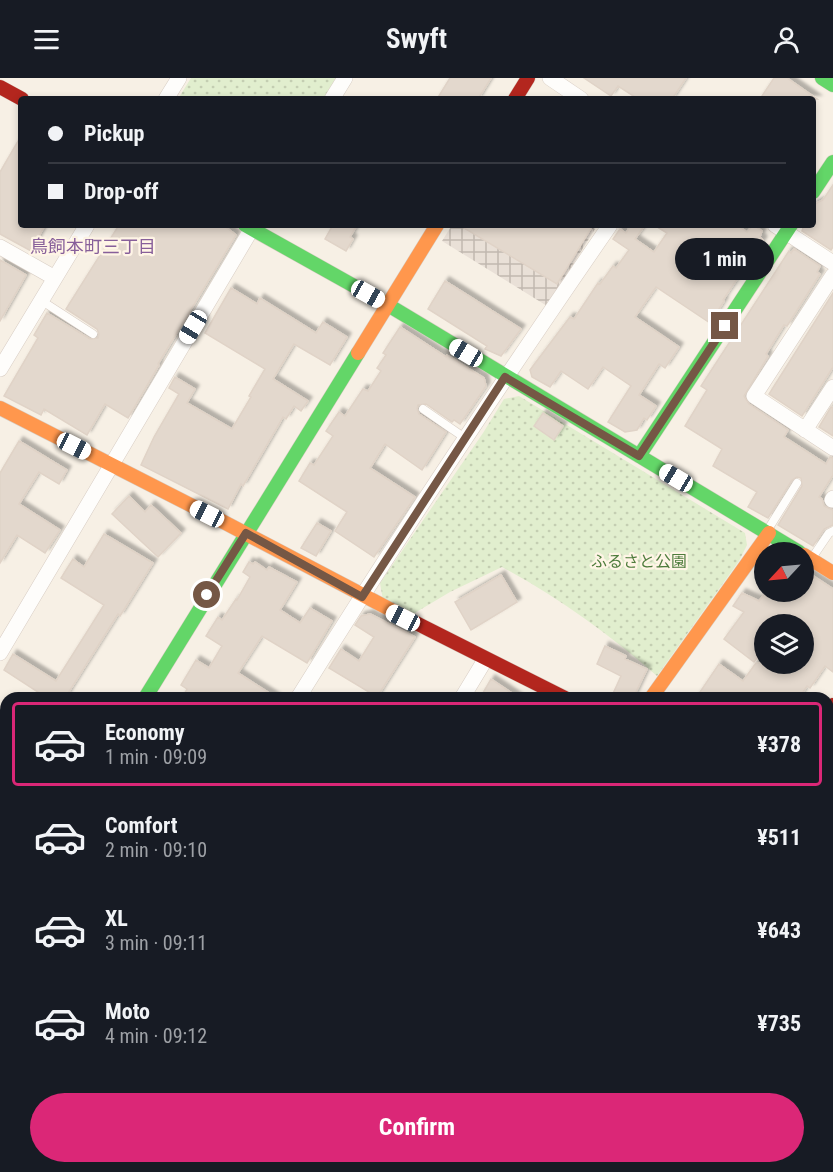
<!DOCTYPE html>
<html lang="en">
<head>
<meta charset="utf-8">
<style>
  :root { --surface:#171b24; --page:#20242c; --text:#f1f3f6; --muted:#9ea1a6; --line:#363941; --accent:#db2777 }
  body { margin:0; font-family:"Roboto Condensed","Noto Sans JP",sans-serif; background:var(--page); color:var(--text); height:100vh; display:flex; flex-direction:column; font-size:22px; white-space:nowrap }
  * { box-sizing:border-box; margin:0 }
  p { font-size:20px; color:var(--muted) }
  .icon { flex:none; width:33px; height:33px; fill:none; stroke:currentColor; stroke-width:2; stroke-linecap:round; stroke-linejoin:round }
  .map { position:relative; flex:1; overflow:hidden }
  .side { position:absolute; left:0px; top:614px; width:834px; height:482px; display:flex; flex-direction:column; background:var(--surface); border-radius:18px 18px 0 0; box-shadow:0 3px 9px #0003 }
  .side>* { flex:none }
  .guide { position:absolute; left:18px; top:18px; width:798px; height:132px; border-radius:6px; box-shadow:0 3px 9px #0003; display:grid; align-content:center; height:132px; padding:0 30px; background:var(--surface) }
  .needle { width:39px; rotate:244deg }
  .tools { position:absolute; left:754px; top:464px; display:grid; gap:12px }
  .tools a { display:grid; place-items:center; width:60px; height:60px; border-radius:50%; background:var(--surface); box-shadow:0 3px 9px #0003; font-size:30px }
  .end { position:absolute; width:27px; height:27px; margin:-14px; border:8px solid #755745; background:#fff; box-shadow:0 0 0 3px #fff }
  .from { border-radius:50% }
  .bubble { position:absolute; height:42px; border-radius:21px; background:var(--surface); box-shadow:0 3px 9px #0003; font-size:20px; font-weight:700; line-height:42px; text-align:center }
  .car { position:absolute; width:18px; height:36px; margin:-18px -9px; border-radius:8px; box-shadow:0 0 4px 2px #0007; background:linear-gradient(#fff 24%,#345 0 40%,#fff 0 76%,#345 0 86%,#fff 0) }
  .guide b { display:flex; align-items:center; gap:21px; height:57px; font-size:22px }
  .guide b+b { border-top:2px solid var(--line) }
  .guide i { width:15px; height:15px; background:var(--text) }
  ul { padding:10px 0 0; list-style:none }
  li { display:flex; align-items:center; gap:18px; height:84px; margin:0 12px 9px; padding:0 18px; border:3px solid transparent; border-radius:6px }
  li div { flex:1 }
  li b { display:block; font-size:22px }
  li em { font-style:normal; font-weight:700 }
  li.on { border-color:var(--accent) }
  li>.icon { width:54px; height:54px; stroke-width:1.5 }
  .cta { display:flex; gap:12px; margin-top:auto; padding:12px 30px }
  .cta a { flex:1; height:69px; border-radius:36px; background:var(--accent); color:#fff; font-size:24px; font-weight:700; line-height:69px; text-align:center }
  header { display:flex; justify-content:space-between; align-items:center; height:78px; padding:0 30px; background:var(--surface); font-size:27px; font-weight:700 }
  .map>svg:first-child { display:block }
</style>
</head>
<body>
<header><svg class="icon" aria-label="menu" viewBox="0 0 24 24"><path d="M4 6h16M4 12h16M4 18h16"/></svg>Swyft<svg class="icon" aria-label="person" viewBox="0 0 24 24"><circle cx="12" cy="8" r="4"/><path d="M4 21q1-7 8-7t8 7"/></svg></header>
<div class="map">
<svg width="833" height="1094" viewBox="0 0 833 1094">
  <defs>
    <pattern id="industrial-grid" width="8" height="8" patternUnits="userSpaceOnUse" patternTransform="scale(1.5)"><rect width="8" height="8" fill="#e9e0d7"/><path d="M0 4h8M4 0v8" fill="none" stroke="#c1b8b0"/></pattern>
    <pattern id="grass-dots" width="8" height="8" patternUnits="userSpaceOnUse" patternTransform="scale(1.5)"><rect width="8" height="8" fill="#e1eece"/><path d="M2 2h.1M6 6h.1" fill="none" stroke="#c4ceb2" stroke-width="1.8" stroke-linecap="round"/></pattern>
    <filter id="shadow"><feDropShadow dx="4" dy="-4" stdDeviation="1.5" flood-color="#0004"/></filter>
  </defs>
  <rect width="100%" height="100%" fill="#f7f0e5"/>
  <path fill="url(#industrial-grid)" d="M 452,147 L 588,147 L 595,151 L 547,228 L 442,163 Z"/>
  <path fill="url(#grass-dots)" d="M 191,0 L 336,0 L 323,21 L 178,21 Z
    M 519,318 L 745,455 L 747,467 L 739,483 L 657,598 C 609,556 558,519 502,489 L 450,514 L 413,536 L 383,522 L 380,505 L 483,355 L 504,321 Z"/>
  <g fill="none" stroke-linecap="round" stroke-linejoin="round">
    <path stroke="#c7e5e7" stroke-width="4.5" d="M 828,659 L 833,652
      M 695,1089 L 696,1094"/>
  </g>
  <path fill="#e3d8cd" stroke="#e0d3c7" stroke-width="1.5" filter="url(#shadow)" d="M 450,0 L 491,0 L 478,21 L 437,21 Z
    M 584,0 L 686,0 L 672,21 L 638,21 L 618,8 L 611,18 Z
    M 774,0 L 787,0 L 817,21 L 760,21 Z
    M 21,58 L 21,147 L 45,147 L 31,173 L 0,156 L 0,94 Z
    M 833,107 L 833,169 L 831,172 L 802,153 L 804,147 L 813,147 L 813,127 L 823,122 Z
    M 119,147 L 223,147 L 236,157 L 158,286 L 159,287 L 128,340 L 105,326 L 87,357 L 44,331 L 41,337 L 4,318 L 38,260 L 34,257 L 47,235 L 90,261 L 98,260 L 99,256 L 97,251 L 66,231 Z
    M 333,147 L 357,147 L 350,159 L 353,161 L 346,173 L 325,161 Z
    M 459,147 L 593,147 L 557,206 Z
    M 631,147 L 645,147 L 635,161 L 654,174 L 667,155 L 654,147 L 737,147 L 747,154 L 753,147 L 762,153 L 760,159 L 763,162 L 723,222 L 724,223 L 710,245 L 656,209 L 635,239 L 679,269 L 665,290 L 659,286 L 639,317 L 656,328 L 647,342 L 644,340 L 637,352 L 625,354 L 608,344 L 631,308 L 603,289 L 588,311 L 561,293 L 550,309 L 532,299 L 530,292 L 570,239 L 574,241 L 598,205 L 600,206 L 613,188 L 616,190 L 629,172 L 613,161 L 620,151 L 626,155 Z
    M 794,171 L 820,188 L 817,194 L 820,196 L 787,248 L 784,247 L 766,276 L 768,278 L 744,318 L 749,326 L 788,352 L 784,359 L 826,386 L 830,379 L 833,380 L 833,397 L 819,419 L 822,421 L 824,428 L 833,432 L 833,447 L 824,451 L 813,468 L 778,447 L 802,408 L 801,400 L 797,399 L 792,402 L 768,440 L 748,429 L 757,414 L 713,388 L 722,371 L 685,348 L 707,312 L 701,308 L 789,173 L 791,175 Z
    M 0,182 L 26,197 L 0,243 Z
    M 445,203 L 521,251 L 501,278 L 485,271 L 487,268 L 428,231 Z
    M 231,210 L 257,226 L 260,220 L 316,255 L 323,244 L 347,259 L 330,287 L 294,266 L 273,301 L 308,323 L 301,333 L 294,328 L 286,341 L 283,339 L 243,408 L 241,406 L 228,431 L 141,387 L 154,359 L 179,316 L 169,310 L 175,299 L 195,311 L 187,325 L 232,351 L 251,319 L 249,318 L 265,291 L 205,255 Z
    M 833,215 L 833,289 L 802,338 L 769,316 Z
    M 400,249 L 446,279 L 447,277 L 484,300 L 486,308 L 460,346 L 454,342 L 452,344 L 426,326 L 418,327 L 417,331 L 419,336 L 446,354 L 422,392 L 385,366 L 370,390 L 415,419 L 374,479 L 335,453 L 347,434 L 299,403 L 310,385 L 314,387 L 333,358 L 326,353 L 339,334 L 345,338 L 363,311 L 368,313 L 381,293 L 377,290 L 386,277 L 383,275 Z
    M 831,329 L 833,330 L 833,358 L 819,349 Z
    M 543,335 L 563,348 L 554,362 L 534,348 Z
    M 19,363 L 67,392 L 59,406 L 39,394 L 19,426 L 60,452 L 45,475 L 17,457 L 0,485 L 0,395 Z
    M 129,418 L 145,434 L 151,427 L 181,455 L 158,479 L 112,436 Z
    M 317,445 L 331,453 L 316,478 L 301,470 Z
    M 104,456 L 153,485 L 120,538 L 118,536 L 65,620 L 47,620 L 4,592 L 13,576 L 56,603 L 104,527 L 61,500 L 73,481 L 84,489 Z
    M 249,484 L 253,486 L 255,484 L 267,492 L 269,489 L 297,504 L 280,532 L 300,545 L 310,530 L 332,543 L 307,585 L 262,558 L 238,595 L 277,620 L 182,620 L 187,611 L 181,607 L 196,582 L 209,590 L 222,568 L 206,558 L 218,539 L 222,542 L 236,521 L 237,522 L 250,499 L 243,494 Z
    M 804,492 L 833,511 L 833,594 L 825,588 L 810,610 L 807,608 L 799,620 L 696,620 L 719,586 L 743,603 L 756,585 L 804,585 L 804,546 L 765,546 L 765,570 L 754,584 L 724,561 L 744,534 L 733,528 L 742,515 L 759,523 L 767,513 L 804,513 Z
    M 501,497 L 517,524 L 471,552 L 455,524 Z
    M 370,536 L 415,559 L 377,619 L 329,590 L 341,571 L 359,583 L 374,559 L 355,547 L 361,538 Z
    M 605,568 L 626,578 L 625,581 L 647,591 L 633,620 L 611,620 L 621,598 L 597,586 Z
    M 491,601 L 519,620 L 480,620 Z"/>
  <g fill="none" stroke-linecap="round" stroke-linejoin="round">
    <defs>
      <path id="lane" d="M 42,223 L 93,256
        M 423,331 L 465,360
        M 767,453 L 797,405
        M 812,480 L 829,455 L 833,453"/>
      <path id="street" d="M 550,0 L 581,21
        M 166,21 L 179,0
        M 332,21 L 345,0
        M 775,147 L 833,185
        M 0,169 L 55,200
        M 833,197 L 754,318 L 833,370
        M 0,291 L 87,147
        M 805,352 L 833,309
        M 832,422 L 833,420
        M 0,575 L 254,147
        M 298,620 C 398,459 503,302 610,147
        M 462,620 L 485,582
        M 828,878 L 833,870
        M 54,1089 L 62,1094
        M 651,1089 L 660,1094
        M 29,1094 L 33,1089
        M 678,1094 L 682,1089"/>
      <path id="fast" d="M 822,0 L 833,7
        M 813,114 L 833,84
        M 245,147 L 388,227 L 799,474
        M 639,378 L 791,147
        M 145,620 L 358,275
        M 828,750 L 833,753
        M 0,873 L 6,877
        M 354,1089 L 362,1094
        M 502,1094 L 506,1089"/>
      <path id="slow" d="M 358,275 L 437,147
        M 0,330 L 216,440 L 416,545
        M 804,477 L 833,495
        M 651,620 L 769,455
        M 0,857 L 6,847"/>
      <path id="jam" d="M 0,9 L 22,21
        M 515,21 L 528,0
        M 416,545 L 565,620
        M 828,634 L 833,627
        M 0,693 L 6,697"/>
    </defs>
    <use href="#lane" stroke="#d8cdc4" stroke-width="9"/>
    <use href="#street" stroke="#d8cdc4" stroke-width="16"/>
    <use href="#fast" stroke="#d7ccc2" stroke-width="15"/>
    <use href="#slow" stroke="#d7ccc2" stroke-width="15"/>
    <use href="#jam" stroke="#d7ccc2" stroke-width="15"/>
    <use href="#lane" stroke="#fefdfb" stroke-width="8"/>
    <use href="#street" stroke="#fefdfb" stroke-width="15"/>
    <use href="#fast" stroke="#63d668" stroke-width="14"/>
    <use href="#slow" stroke="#ff974d" stroke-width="14"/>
    <use href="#jam" stroke="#b3261e" stroke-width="14"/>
  </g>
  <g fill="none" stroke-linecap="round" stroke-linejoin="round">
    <path stroke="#755745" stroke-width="8" d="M 207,517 L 246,455 L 362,519 L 505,299 L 639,378 L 725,248"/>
  </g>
  <g text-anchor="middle" stroke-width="4.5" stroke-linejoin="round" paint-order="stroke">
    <g font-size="16" fill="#4e7c3c" stroke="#fff5e6">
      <text x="639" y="489">ふるさと公園</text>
    </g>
    <g font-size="18" fill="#875f9a" stroke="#fff5e6">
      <text x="93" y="175">鳥飼本町三丁目</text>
    </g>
  </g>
</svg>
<div class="tools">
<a><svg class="needle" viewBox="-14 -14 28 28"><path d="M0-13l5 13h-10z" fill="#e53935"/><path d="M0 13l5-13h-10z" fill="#9ea1a6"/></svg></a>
<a><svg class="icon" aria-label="layers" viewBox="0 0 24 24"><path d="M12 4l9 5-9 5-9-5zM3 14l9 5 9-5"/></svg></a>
</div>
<i class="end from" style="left:207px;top:517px"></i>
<i class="end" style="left:725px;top:248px"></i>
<div class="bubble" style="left:675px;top:160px;width:99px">1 min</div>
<i class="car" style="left:368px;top:216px;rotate:119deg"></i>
<i class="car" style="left:193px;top:249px;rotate:211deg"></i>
<i class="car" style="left:466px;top:275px;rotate:301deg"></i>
<i class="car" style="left:74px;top:368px;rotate:117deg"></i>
<i class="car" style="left:676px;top:400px;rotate:301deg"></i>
<i class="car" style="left:207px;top:436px;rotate:297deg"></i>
<i class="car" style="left:403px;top:540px;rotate:297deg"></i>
<div class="guide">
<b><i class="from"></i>Pickup</b>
<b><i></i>Drop-off</b>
</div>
<section class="side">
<ul>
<li class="on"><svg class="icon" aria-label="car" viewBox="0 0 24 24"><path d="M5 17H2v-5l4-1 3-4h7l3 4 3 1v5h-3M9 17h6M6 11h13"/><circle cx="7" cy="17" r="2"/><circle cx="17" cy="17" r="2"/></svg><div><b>Economy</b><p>1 min · 09:09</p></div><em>¥378</em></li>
<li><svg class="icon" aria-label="car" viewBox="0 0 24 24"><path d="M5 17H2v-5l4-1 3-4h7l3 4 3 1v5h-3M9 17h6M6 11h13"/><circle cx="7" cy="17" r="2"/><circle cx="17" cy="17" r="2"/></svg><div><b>Comfort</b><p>2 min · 09:10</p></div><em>¥511</em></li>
<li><svg class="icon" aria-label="car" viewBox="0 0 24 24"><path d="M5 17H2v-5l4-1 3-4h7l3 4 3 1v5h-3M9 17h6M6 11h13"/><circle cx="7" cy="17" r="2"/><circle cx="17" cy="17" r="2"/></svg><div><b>XL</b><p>3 min · 09:11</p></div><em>¥643</em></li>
<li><svg class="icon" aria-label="car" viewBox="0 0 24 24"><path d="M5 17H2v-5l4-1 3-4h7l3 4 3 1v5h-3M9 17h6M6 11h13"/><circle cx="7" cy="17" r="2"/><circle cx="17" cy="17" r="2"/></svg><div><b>Moto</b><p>4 min · 09:12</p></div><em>¥735</em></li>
</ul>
<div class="cta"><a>Confirm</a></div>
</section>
</div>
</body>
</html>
